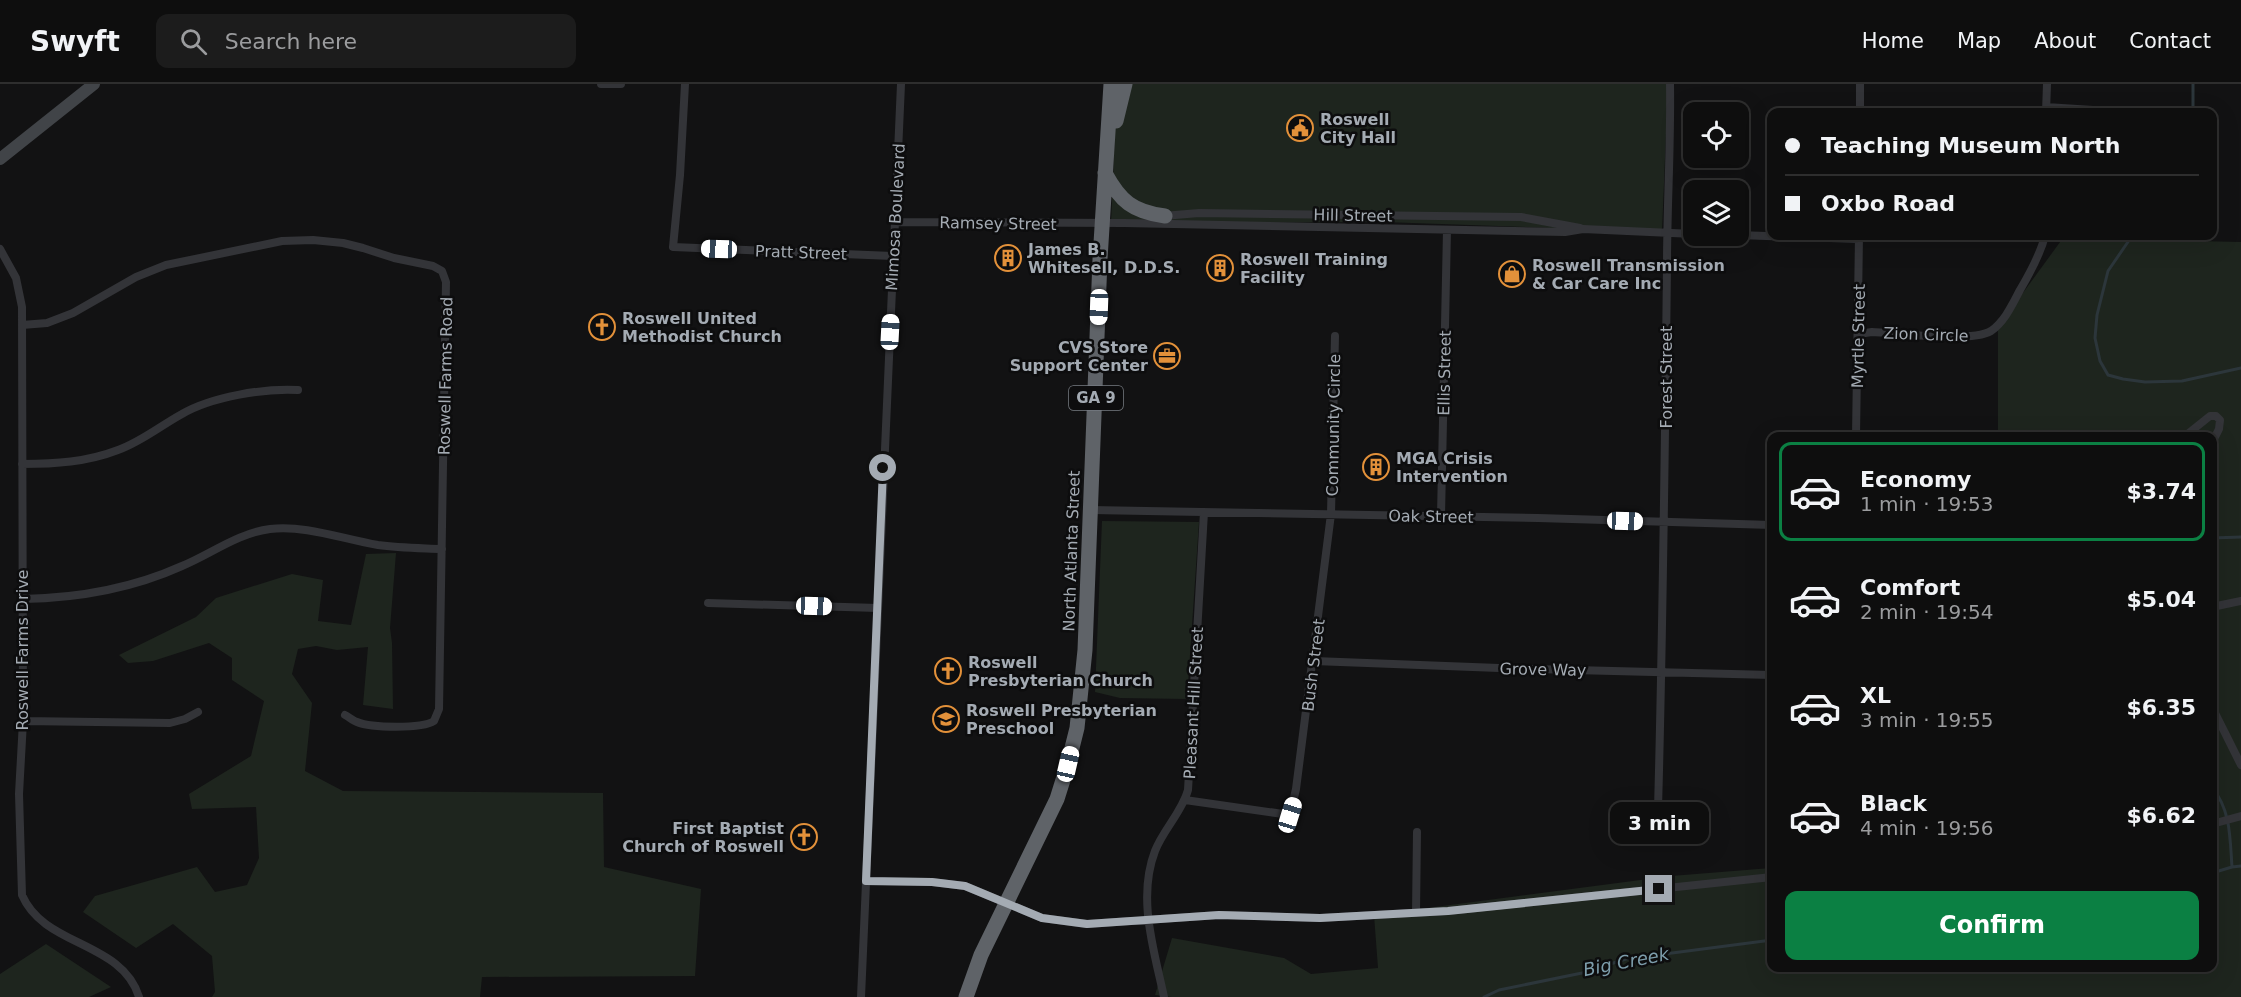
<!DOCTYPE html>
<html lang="en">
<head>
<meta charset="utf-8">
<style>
  :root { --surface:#0e0e0e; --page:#1c1c1c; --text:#f1f3f6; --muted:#9b9c9e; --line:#2e2e2e; --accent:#0b8043 }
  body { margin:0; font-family:"DejaVu Sans",sans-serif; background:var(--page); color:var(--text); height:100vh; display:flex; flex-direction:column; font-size:22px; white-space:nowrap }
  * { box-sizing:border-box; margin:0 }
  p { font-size:20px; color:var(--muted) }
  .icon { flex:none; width:33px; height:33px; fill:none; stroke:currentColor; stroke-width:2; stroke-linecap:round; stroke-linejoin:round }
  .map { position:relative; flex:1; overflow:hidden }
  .drawer { position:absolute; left:1767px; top:348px; width:450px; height:540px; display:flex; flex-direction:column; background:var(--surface); border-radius:12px; box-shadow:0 6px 24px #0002,0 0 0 2px var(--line) }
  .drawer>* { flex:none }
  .guide { position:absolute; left:1767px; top:24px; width:450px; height:132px; border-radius:12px; box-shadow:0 6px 24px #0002,0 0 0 2px var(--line); display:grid; align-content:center; height:132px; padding:0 18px; background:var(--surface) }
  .buttons { position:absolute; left:1683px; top:18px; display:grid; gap:12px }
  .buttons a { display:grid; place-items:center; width:66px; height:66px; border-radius:12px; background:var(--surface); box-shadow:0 6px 24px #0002,0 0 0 2px var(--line); font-size:30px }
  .end { position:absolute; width:27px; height:27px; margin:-14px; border:8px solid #a4abb3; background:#111; box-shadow:0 0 0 3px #111 }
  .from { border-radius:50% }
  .bubble { position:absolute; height:42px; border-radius:12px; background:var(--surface); box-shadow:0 6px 24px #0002,0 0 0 2px var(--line); font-size:20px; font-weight:600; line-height:42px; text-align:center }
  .car { position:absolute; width:18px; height:36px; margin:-18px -9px; border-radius:8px; box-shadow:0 0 4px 2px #0007; background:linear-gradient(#fff 24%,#345 0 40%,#fff 0 76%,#345 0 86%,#fff 0) }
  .guide b { display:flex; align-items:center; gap:21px; height:57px; font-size:22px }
  .guide b+b { border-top:2px solid var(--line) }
  .guide i { width:15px; height:15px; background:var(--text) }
  ul { padding:10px 0 0; list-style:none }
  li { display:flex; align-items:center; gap:18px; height:99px; margin:0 12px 9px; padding:0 6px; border:3px solid transparent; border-radius:12px }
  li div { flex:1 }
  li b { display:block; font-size:22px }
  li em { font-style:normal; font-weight:600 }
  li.current { border-color:var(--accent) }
  li>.icon { width:54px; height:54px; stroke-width:1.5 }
  .cta { display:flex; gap:12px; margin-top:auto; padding:12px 18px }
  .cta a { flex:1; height:69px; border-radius:12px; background:var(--accent); color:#fff; font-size:24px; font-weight:600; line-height:69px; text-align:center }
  header { display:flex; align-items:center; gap:36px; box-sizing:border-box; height:84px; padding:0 30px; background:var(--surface); border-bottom:2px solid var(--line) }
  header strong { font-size:28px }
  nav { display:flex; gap:33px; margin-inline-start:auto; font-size:21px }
  .search { width:420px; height:54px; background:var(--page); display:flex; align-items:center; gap:15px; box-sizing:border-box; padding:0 21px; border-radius:12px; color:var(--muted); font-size:22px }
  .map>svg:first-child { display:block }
</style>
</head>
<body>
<header>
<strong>Swyft</strong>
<div class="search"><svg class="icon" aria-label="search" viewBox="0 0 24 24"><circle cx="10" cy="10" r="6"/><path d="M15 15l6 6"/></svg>Search here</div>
<nav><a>Home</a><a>Map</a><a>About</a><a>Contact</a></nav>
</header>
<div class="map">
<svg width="2241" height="913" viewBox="0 0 2241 913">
  <rect width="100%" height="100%" fill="#121213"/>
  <path fill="#1e251e" d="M 1117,0 L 1668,0 L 1662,148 L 1384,138 L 1111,139 Z
    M 2063,154 L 2241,158 L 2241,913 L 1172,913 L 1155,911 L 1172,854 L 1284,874 L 1311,890 L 1378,884 L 1374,831 L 1671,792 L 1771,784 L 1772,884 L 2212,884 L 2212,352 L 1942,352 L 1942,348 L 1998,348 L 1998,243 Z
    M 1102,437 L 1199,438 L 1187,615 L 1120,614 L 1095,608 Z
    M 396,469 L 390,544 L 392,559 L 393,625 L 363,621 L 368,563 L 337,566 L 316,562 L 298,565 L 292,590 L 312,619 L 305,687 L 343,707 L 603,709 L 604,783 L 701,805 L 695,892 L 482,893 L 480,913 L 212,913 L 215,908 L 212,872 L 173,840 L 136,864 L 83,828 L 95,812 L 197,783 L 215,808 L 247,801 L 259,774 L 256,723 L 192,725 L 189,710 L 251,672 L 264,617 L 232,596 L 232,574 L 209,559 L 153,577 L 128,579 L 119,571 L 196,533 L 216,514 L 292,490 L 323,496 L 318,537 L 351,541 L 366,470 Z
    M 46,860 L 111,903 L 89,913 L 0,913 L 0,890 Z"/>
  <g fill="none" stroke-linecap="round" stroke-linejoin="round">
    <path stroke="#2c363b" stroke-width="3" d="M 2193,0 L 2193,28
      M 2132,152 L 2108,187 L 2097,231 L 2095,254 L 2100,277 L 2108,291 L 2123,295 L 2145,298 L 2182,297 L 2241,284
      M 2212,454 L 2241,453
      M 2212,704 C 2231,725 2230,756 2232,783
      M 2212,789 L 2232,783 L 2241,782
      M 1484,913 L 1499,906 L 1582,889 L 1626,875 L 1772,856"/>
    <path stroke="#333438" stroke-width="8" d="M 601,0 L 621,0
      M 685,0 L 680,91 L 673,163 L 893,172
      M 2046,23 L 2124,28
      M 1860,28 L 1860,0
      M 2046,28 L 2047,0
      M 1163,132 L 1199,129 L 1521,133 L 1580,144
      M 894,138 L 1124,139 L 1565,148 L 1583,145 L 1694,150
      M 1738,151 L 1859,155
      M 0,165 L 16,194 L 22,223 L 23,637 L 19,710 L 22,811 C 44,863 122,857 139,913
      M 22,241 L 47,239 L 73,229 L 136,193 L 166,181 L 282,157 L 313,156 L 343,159 L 363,164 L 394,174 L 433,182 L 442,187 L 446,198 L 439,625 L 434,637 C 422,645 371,644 357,638 C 353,637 349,633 345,631
      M 1858,250 L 1872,248 C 1897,249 1971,259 1991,247 C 2005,237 2012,221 2020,206 C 2030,189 2040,171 2045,152
      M 1856,352 L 1859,152
      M 2185,352 L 2210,332 L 2216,332 L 2220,336 L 2219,345 L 2212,359
      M 22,380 C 55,380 87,378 118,366 C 141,358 160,342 182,330 C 211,313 264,304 298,306
      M 1091,426 L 1538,434 L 1772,441
      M 1441,432 L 1447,146
      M 23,515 C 78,514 131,505 182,482 C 211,470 238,449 270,445 C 306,441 342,455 378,461 C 399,464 420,464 442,465
      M 708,519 L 878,524
      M 2212,523 L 2241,517
      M 1314,577 L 1499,584 L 1772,591
      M 2212,623 L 2241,681
      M 23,637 L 170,639 L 185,635 L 198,628
      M 1185,716 L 1290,731 L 1296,705 L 1331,430 L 1335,252
      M 1658,725 C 1663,543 1665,362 1667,181 C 1667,121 1671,61 1670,0
      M 2212,740 L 2241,732
      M 866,797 L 932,798 L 965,802 L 1042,834 L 1087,840 L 1219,831 L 1320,834 L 1448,827 L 1772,793
      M 1416,829 L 1417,748
      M 861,913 L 901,0
      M 1164,913 C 1154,866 1137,814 1155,767 C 1163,746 1182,728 1188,706 L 1204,428"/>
    <path stroke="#414448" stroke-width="12" d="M 0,75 L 94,0"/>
    <path stroke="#5f6368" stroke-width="15" d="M 1116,37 L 1125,0
      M 1105,89 C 1120,117 1133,128 1165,132
      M 966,913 L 981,871 L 1057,715 L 1068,680 L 1077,644 L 1085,566 L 1100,175 L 1111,0"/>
  </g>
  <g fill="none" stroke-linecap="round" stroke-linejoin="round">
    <path stroke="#a4abb3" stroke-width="8" d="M 883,384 L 866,797 L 932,798 L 965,802 L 1042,834 L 1087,840 L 1219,831 L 1320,834 L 1448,827 L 1659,805"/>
  </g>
  <defs>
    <symbol id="civic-ring" viewBox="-11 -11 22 22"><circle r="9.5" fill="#0d0d0e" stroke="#e3913a" stroke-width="1.5"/><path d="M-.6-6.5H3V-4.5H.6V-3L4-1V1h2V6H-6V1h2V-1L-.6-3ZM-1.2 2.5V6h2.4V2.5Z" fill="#e3913a"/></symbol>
    <symbol id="building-ring" viewBox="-11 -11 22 22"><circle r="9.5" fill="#0d0d0e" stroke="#e3913a" stroke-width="1.5"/><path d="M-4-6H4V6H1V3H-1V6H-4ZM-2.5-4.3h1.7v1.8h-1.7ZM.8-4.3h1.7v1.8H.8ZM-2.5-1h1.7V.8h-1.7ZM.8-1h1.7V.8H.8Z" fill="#e3913a"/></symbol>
    <symbol id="shop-ring" viewBox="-11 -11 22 22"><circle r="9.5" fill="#0d0d0e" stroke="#e3913a" stroke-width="1.5"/><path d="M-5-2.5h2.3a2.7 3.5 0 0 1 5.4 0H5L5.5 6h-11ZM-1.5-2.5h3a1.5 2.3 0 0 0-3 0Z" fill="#e3913a"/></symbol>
    <symbol id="church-ring" viewBox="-11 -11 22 22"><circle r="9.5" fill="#0d0d0e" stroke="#e3913a" stroke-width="1.5"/><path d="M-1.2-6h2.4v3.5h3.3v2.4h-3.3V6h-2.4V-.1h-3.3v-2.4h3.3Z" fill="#e3913a"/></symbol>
    <symbol id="office-ring" viewBox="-11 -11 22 22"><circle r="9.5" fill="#0d0d0e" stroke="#e3913a" stroke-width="1.5"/><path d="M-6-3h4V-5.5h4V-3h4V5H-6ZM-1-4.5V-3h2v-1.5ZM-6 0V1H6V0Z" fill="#e3913a"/></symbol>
    <symbol id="school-ring" viewBox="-11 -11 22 22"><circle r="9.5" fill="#0d0d0e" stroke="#e3913a" stroke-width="1.5"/><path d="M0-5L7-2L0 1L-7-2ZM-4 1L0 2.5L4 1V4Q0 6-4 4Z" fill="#e3913a"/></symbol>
  </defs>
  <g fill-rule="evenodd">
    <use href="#civic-ring" x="1285" y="29" width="30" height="30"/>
    <use href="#building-ring" x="993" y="159" width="30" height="30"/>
    <use href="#building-ring" x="1205" y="169" width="30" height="30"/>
    <use href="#shop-ring" x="1497" y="175" width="30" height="30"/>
    <use href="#church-ring" x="587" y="228" width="30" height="30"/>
    <use href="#office-ring" x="1152" y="257" width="30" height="30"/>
    <use href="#building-ring" x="1361" y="368" width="30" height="30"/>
    <use href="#church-ring" x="933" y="572" width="30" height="30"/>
    <use href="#school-ring" x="931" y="620" width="30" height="30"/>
    <use href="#church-ring" x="789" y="738" width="30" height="30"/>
  </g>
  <g text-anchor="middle" stroke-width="5" stroke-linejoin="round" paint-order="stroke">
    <rect fill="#0d0d0e" stroke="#777c82" stroke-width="1.5" x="1069" y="302" width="54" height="24" rx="4.5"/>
    <g font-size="15" font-weight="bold" fill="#a4abb3">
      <text x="1096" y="319">GA 9</text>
    </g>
    <g font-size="16" font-weight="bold" fill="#a4abb3" stroke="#0d0d0e" text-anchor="start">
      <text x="1320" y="41">Roswell<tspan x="1320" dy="18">City Hall</tspan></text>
      <text x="1028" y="171">James B.<tspan x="1028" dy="18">Whitesell, D.D.S.</tspan></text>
      <text x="1240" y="181">Roswell Training<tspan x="1240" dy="18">Facility</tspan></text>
      <text x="1532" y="187">Roswell Transmission<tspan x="1532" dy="18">&amp; Car Care Inc</tspan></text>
      <text x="622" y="240">Roswell United<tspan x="622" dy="18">Methodist Church</tspan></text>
      <text x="1148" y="269" text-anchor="end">CVS Store<tspan x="1148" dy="18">Support Center</tspan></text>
      <text x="1396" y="380">MGA Crisis<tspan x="1396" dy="18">Intervention</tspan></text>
      <text x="968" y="584">Roswell<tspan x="968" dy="18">Presbyterian Church</tspan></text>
      <text x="966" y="632">Roswell Presbyterian<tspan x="966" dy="18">Preschool</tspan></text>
      <text x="784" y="750" text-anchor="end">First Baptist<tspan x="784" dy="18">Church of Roswell</tspan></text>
    </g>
    <g font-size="16" fill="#a4abb3" stroke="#0d0d0e">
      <text transform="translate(1353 131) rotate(1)" y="6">Hill Street</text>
      <text transform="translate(895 133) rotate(-87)" y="6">Mimosa Boulevard</text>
      <text transform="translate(998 139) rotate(1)" y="6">Ramsey Street</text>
      <text transform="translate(801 168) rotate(2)" y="6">Pratt Street</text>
      <text transform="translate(1926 250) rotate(2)" y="6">Zion Circle</text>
      <text transform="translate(1858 252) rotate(-89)" y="6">Myrtle Street</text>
      <text transform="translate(1444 289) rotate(-89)" y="6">Ellis Street</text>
      <text transform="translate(445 292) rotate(-89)" y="6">Roswell Farms Road</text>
      <text transform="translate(1666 293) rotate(-90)" y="6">Forest Street</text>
      <text transform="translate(1333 341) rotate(-89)" y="6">Community Circle</text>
      <text transform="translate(1431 432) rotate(1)" y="6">Oak Street</text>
      <text transform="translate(1071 467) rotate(-88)" y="6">North Atlanta Street</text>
      <text transform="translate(22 566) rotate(-90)" y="6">Roswell Farms Drive</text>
      <text transform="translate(1313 581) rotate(-83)" y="6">Bush Street</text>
      <text transform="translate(1543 585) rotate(1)" y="6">Grove Way</text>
      <text transform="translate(1193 619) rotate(-87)" y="6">Pleasant Hill Street</text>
    </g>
    <g font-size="18" font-style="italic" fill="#7d9dab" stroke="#0d0d0e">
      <text transform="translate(1626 878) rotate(-11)" y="6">Big Creek</text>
    </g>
  </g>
</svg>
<div class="buttons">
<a><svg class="icon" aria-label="locate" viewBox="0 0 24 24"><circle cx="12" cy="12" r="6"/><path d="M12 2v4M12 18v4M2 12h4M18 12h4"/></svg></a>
<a><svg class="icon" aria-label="layers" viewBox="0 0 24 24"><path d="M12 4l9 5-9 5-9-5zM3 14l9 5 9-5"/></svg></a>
</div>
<i class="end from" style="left:883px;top:384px"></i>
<i class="end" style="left:1659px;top:805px"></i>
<div class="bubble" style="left:1610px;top:718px;width:99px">3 min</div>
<i class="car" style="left:719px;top:165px;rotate:272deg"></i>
<i class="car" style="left:1099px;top:223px;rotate:182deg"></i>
<i class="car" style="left:890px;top:248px;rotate:3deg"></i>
<i class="car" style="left:1625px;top:437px;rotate:92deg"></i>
<i class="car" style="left:814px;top:522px;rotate:92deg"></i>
<i class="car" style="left:1068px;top:680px;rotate:13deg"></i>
<i class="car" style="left:1290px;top:731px;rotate:17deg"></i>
<div class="guide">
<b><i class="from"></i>Teaching Museum North</b>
<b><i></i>Oxbo Road</b>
</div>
<section class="drawer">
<ul>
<li class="current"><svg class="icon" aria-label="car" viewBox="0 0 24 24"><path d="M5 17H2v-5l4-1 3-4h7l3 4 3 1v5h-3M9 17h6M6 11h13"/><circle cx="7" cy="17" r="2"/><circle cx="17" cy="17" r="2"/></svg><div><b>Economy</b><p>1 min · 19:53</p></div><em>$3.74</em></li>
<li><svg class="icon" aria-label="car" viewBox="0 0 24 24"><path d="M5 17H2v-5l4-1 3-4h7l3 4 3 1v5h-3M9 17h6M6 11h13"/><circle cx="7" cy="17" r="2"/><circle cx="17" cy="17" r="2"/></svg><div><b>Comfort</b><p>2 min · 19:54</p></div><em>$5.04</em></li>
<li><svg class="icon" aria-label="car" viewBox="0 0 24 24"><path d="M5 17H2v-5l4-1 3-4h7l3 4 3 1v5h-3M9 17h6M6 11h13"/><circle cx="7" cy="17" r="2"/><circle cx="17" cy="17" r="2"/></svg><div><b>XL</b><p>3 min · 19:55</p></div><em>$6.35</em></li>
<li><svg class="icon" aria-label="car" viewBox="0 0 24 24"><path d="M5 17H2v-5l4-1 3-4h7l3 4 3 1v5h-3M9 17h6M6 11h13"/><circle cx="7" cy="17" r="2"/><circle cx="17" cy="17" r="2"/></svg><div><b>Black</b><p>4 min · 19:56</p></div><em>$6.62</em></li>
</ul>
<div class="cta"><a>Confirm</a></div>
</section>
</div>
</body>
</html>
